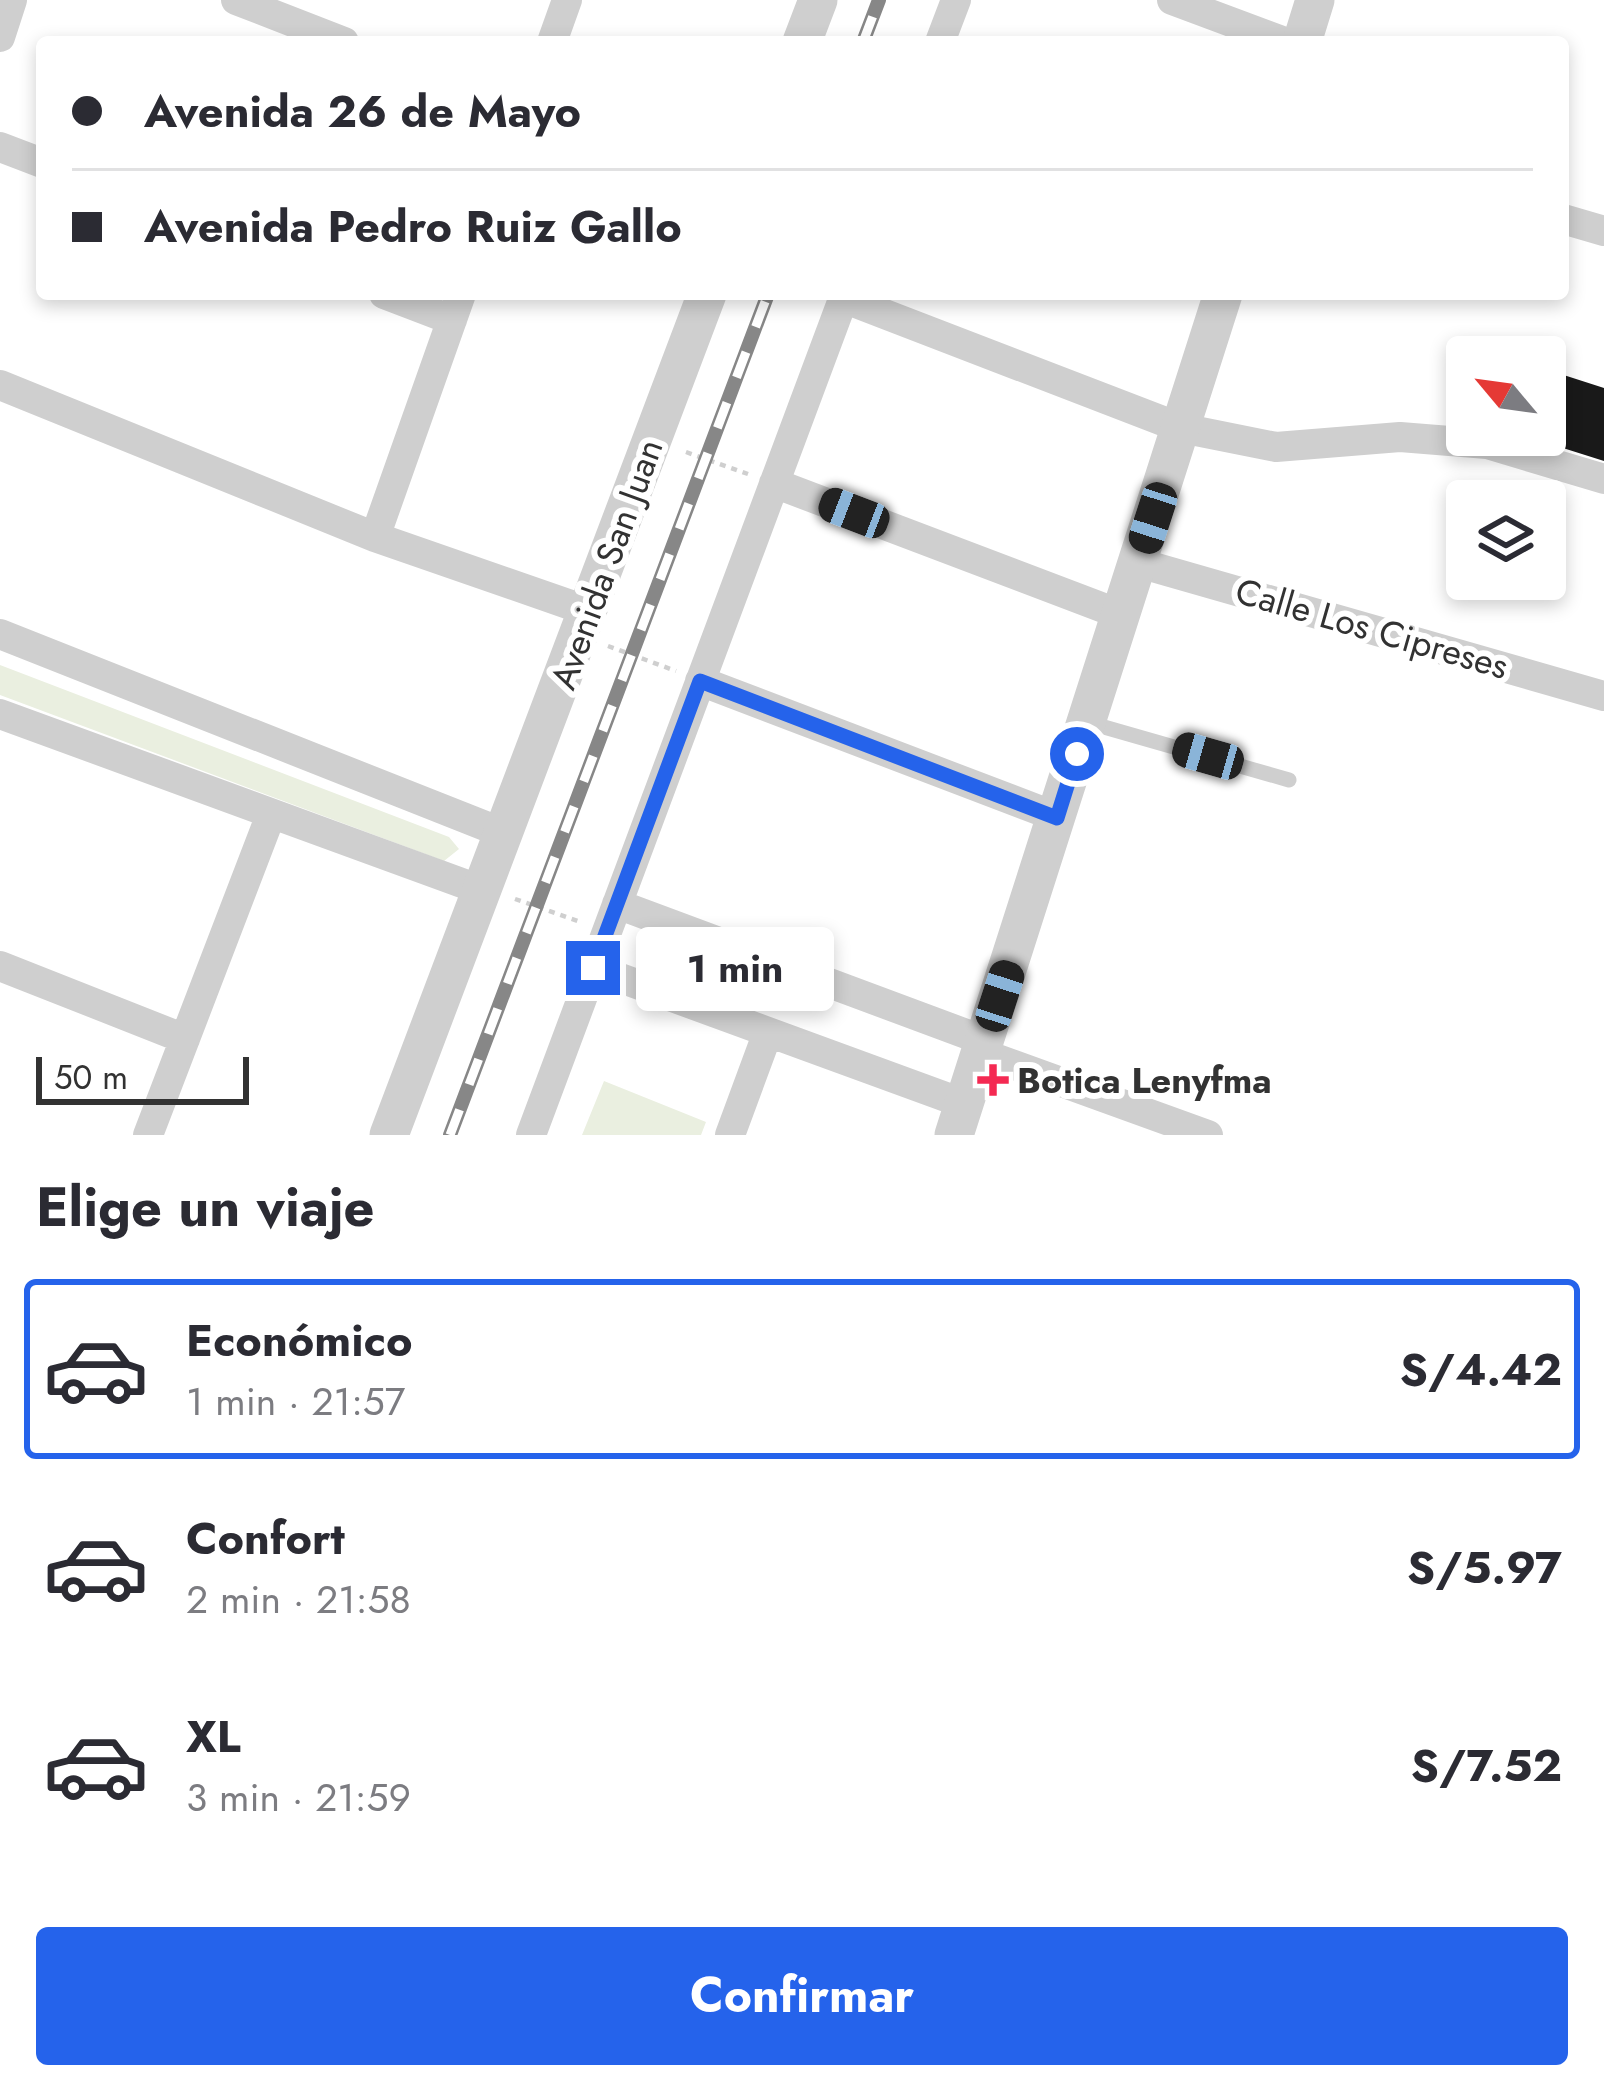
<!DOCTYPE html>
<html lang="es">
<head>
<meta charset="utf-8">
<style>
  :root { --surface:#fff; --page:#f2f2f3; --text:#2b2b33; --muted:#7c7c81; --line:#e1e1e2; --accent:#2563eb }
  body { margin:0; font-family:Jost,sans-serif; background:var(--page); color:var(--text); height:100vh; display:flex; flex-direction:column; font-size:45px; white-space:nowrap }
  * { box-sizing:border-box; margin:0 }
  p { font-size:39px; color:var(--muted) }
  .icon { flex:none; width:66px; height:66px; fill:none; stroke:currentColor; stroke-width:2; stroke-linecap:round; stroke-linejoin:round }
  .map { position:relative; height:1135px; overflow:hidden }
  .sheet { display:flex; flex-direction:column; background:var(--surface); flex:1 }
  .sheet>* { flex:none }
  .banner { position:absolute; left:36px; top:36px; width:1533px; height:264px; border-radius:12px; box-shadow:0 6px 18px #0003; display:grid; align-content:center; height:264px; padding:0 36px; background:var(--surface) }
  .needle { width:78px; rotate:299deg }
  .tools { position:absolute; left:1446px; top:336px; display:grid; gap:24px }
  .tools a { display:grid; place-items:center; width:120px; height:120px; border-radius:12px; background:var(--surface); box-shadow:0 6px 18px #0003; font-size:60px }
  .scale { position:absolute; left:36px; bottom:30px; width:213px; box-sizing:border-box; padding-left:12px; border:6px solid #323232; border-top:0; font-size:33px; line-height:42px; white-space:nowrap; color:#323232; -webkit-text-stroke:9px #fff; paint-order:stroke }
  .end { position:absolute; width:54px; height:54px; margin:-27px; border:15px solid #2563eb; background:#fff; box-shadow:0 0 0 6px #fff }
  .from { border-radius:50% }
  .bubble { position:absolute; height:84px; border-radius:12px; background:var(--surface); box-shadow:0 6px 18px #0003; font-size:39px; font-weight:700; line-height:84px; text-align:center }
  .car { position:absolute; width:36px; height:72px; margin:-36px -18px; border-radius:15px; box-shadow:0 0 9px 3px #0007; background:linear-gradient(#222 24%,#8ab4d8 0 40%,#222 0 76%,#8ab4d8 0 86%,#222 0) }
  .banner b { display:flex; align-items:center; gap:42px; height:114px; font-size:45px }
  .banner b+b { border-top:3px solid var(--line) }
  .banner i { width:30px; height:30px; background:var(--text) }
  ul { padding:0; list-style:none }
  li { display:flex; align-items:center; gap:36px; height:180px; margin:0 24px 18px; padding:0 12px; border:6px solid transparent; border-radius:12px }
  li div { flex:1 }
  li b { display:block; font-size:45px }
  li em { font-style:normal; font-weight:700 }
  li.active { border-color:var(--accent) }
  li>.icon { width:108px; height:108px; stroke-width:1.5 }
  h2 { padding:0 36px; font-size:54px; line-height:144px }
  .primary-button { display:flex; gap:24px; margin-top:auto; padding:24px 36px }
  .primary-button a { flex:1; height:138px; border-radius:12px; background:var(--accent); color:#fff; font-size:48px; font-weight:700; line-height:138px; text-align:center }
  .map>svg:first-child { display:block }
</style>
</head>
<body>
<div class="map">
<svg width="1604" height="1135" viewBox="0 0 1604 1135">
  <rect width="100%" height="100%" fill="#fff"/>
  <path fill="#eaefe0" d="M 0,665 L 449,837 L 459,849 L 444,861 L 0,695 Z
    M 604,1081 L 706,1122 L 701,1135 L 582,1135 Z"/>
  <path fill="#191919" d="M 1545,369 L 1604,388 L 1604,461 L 1525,436 L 1545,435 Z"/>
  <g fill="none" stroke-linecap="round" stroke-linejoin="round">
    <path stroke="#cfcfcf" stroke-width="4.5" stroke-dasharray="6 6" stroke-linecap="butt" d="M 686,452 L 748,474
      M 608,646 L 676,671
      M 515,899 L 578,921"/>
    <path stroke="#cfcfcf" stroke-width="15" d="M 1090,723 L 1289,780"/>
    <path stroke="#cfcfcf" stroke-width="30" d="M 236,0 L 344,42
      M 1172,0 L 1285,42
      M 0,37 L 12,0
      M 552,42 L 567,0
      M 940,42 L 956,0
      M 0,147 L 42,163
      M 1563,219 L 1604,231
      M 384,294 L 452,320
      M 843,298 L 1181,428 L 1276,447 L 1400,437 L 1487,444 L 1604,479
      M 0,385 L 375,537 L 588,611
      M 774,483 L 1122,615
      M 375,537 L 461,294
      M 1139,563 L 1604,696
      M 0,634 L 503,833
      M 700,681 L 1057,817
      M 0,714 L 481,890
      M 617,904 L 985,1041
      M 0,966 L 185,1039
      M 593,968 L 965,1104
      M 981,1053 L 1208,1135
      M 148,1135 L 270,817
      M 531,1135 L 845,294
      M 730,1135 L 768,1032"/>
    <path stroke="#cfcfcf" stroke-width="39" d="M 802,42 L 818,0
      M 1302,42 L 1315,0
      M 389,1135 L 707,294
      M 954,1135 L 1223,294"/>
    <defs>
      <path id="rail" d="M 863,42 L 879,0
        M 450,1135 L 768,294"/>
    </defs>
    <use href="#rail" stroke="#878787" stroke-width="14"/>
    <use href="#rail" stroke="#fff" stroke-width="9" stroke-dasharray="27" stroke-linecap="butt"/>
  </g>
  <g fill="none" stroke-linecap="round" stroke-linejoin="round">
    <path stroke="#2563eb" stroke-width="15" d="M 593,968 L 700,681 L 1057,818 L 1077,754"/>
  </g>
  <path fill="#f42952" stroke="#fff" stroke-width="4.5" d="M987 1062h12v12h12v12h-12v12h-12v-12h-12v-12h12z"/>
  <g text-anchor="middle" stroke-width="12" stroke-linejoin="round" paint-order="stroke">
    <g font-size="36" fill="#323232" stroke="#fff">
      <text transform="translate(606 564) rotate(-70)" y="13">Avenida San Juan</text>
      <text transform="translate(1372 628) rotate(16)" y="13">Calle Los Cipreses</text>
    </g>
    <g font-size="36" font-weight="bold" fill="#323232" stroke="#fff" text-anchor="start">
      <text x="1017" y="1093">Botica Lenyfma</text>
    </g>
  </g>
</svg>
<div class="tools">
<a><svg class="needle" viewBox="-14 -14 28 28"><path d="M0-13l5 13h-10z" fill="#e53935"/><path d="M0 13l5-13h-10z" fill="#7c7c81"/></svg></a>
<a><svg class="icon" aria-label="layers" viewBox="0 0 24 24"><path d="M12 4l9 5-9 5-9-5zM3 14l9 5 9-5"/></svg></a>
</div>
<div class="scale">50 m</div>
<i class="end from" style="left:1077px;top:754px"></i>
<i class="end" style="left:593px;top:968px"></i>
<div class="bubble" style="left:636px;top:927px;width:198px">1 min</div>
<i class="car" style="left:854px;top:513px;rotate:291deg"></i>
<i class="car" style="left:1153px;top:518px;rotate:198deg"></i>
<i class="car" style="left:1208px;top:756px;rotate:286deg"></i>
<i class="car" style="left:1000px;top:996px;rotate:18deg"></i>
<div class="banner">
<b><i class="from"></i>Avenida 26 de Mayo</b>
<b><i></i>Avenida Pedro Ruiz Gallo</b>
</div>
</div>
<section class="sheet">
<h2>Elige un viaje</h2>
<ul>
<li class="active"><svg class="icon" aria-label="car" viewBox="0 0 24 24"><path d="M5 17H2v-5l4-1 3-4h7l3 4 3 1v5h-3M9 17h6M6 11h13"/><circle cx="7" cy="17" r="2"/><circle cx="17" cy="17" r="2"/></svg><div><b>Económico</b><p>1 min · 21:57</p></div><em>S/4.42</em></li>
<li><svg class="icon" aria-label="car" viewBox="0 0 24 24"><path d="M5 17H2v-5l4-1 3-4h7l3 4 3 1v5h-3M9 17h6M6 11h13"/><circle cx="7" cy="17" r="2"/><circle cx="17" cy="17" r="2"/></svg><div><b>Confort</b><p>2 min · 21:58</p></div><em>S/5.97</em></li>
<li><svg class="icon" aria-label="car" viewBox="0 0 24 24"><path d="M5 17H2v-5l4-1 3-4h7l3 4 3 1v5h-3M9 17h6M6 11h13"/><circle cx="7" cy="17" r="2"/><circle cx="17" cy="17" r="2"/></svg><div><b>XL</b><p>3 min · 21:59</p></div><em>S/7.52</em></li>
</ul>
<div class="primary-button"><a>Confirmar</a></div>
</section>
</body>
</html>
